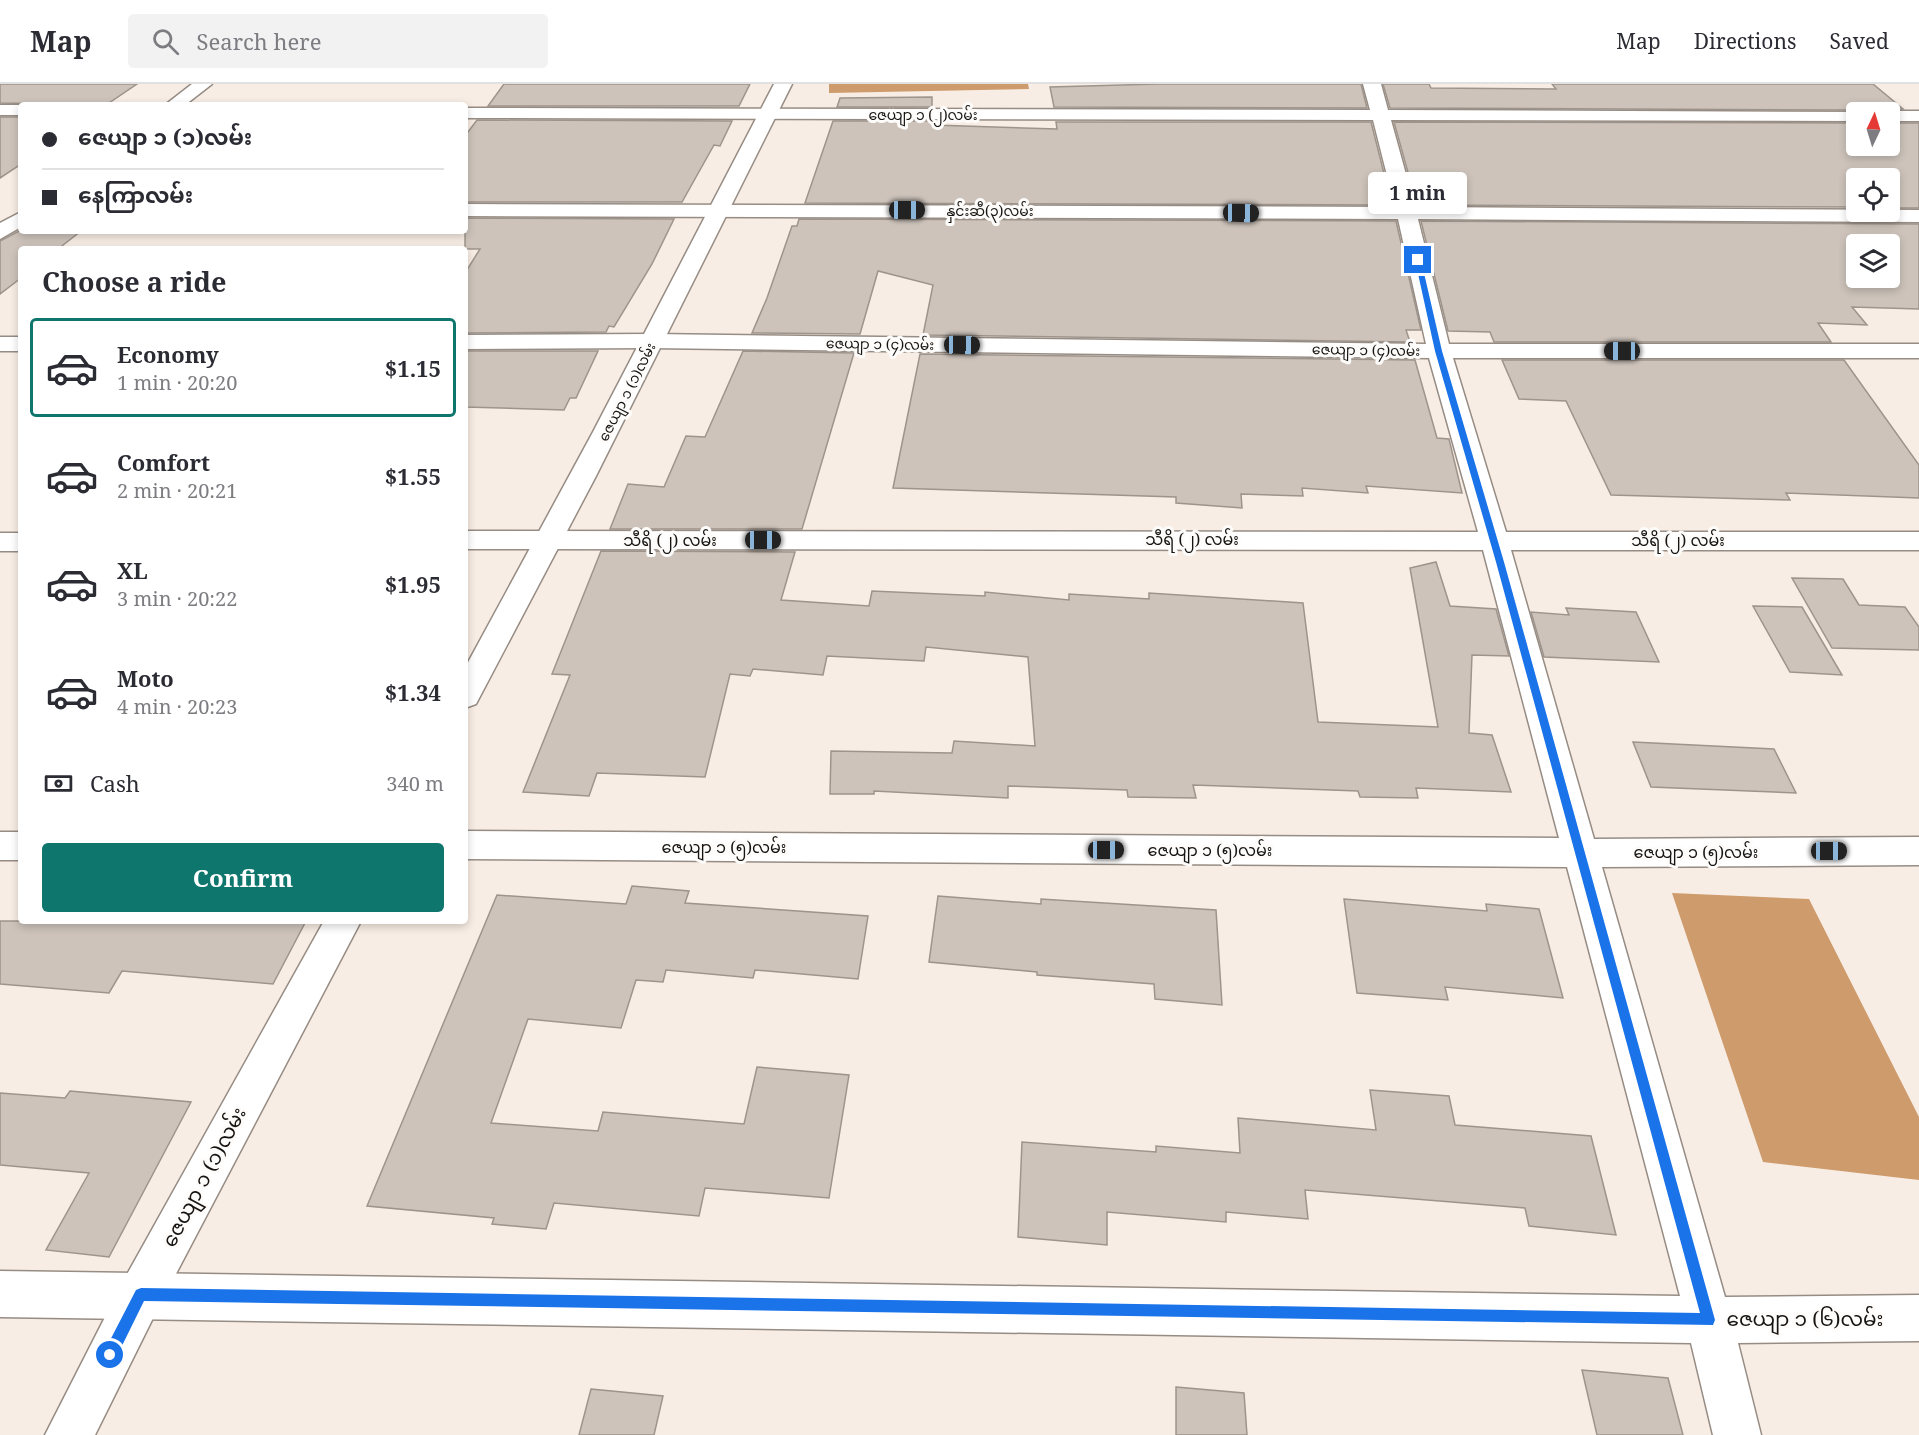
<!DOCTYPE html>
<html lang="en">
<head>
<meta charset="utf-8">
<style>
  :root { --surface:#fff; --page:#f2f2f3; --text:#2b2b33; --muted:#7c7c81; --line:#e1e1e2; --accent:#0f766e }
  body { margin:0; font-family:"Noto Serif","Noto Sans Myanmar",serif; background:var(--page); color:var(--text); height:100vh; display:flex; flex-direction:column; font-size:22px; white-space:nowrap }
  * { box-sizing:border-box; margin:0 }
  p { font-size:20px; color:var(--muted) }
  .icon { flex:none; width:33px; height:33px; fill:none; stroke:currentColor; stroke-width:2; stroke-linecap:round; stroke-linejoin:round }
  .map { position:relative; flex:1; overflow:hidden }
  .drawer { position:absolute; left:18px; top:162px; width:450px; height:678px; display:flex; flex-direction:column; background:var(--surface); border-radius:6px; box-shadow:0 3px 9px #0003 }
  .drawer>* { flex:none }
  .hud { position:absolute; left:18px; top:18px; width:450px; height:132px; border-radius:6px; box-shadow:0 3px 9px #0003; display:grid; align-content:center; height:132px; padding:0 24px; background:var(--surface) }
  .needle { width:39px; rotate:4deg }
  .tools { position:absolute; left:1846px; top:18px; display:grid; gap:12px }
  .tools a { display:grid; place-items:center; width:54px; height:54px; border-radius:6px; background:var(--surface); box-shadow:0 3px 9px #0003; font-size:30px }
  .end { position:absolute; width:27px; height:27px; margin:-14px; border:8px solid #1a73e8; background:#fff; box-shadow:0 0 0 3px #fff }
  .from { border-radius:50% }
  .bubble { position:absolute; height:42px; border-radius:6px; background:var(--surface); box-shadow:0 3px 9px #0003; font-size:20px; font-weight:700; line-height:42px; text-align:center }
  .car { position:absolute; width:18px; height:36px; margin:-18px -9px; border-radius:8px; box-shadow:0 0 4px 2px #0007; background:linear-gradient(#222 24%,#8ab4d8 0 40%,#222 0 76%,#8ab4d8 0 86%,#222 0) }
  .hud b { display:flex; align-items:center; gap:21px; height:57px; font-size:22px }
  .hud b+b { border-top:2px solid var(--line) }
  .hud i { width:15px; height:15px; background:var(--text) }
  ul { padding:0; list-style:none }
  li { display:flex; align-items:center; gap:18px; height:99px; margin:0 12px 9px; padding:0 12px; border:3px solid transparent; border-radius:6px }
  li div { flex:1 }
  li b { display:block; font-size:22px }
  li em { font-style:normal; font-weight:700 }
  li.current { border-color:var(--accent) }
  li>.icon { width:54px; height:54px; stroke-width:1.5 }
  h2 { padding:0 24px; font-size:27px; line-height:72px }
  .pay { display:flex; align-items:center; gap:15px; height:66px; padding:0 24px; font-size:22px }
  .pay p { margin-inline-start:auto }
  .cta { display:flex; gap:12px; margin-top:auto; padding:12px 24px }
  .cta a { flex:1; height:69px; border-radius:6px; background:var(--accent); color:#fff; font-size:24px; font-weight:700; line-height:69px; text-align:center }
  header { display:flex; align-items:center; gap:36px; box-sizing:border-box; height:84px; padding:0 30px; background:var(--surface); border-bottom:2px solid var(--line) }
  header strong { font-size:28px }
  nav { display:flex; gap:33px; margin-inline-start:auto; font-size:21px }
  .search { width:420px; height:54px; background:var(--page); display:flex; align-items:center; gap:15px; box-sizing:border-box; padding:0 21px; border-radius:6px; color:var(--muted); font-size:22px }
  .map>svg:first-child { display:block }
</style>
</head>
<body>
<header>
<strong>Map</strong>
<div class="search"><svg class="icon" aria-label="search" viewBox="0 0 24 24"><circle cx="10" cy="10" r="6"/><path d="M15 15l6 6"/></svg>Search here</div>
<nav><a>Map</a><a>Directions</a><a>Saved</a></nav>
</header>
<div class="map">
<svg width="1919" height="1351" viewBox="0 0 1919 1351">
  <rect width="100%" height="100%" fill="#f8ede4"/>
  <path fill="#ce9b6d" d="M 829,0 L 1028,0 L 1029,5 L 829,9 Z
    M 1672,809 L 1809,815 L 1919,1033 L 1919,1096 L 1763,1078 Z"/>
  <path fill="#cdc3bb" stroke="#9d948c" stroke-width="1.5" fill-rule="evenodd" d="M 0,0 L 137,0 L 106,21 L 0,19 Z
    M 504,0 L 750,0 L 739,22 L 488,22 Z
    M 1158,0 L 1361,0 L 1367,24 L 1054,23 L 1050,3 Z
    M 1383,0 L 1429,0 L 1431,4 L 1556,5 L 1552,0 L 1873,0 L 1903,25 L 1865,28 L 1863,26 L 1390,24 Z
    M 932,13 L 932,23 L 837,23 L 840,14 Z
    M 0,33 L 21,33 L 21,80 L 0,94 Z
    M 477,36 L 732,37 L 720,62 L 714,61 L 682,118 L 465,118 L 465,52 Z
    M 833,37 L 933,37 L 933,41 L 1057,45 L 1056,38 L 1371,38 L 1392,121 L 805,119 Z
    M 1394,38 L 1857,39 L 1857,62 L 1890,62 L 1890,39 L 1919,39 L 1919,124 L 1890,124 L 1890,94 L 1857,94 L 1857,123 L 1417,121 Z
    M 465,134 L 674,135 L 652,180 L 614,243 L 609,242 L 606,248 L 465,249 L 465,189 L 480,165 L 465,165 Z
    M 799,135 L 1396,137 L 1421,246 L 1406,246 L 1410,258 L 923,251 L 933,201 L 878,187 L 860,250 L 752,249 L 767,214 L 792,142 L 797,142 Z
    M 1421,137 L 1919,140 L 1919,225 L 1852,223 L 1867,241 L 1818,239 L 1831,258 L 1494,258 L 1490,248 L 1448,247 ZM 1857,160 L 1890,160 L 1890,194 L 1857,194 Z
    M 19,147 L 81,147 L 58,165 L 21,165 L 21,194 L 0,210 L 0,157 Z
    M 465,267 L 598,267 L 576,314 L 570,314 L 564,326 L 465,323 Z
    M 743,267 L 854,269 L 802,445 L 610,445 L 628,400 L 664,403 L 686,352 L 705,353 Z
    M 920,270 L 1415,276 L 1437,354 L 1449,355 L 1462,409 L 1366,402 L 1368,409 L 1302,404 L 1303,412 L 1241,410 L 1242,424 L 1176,419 L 1176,413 L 893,404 Z
    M 1502,276 L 1844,276 L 1919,381 L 1919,414 L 1786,409 L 1790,416 L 1611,411 L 1566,317 L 1519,315 Z
    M 601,467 L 795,468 L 781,516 L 869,522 L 872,507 L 985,512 L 985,508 L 1069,516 L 1069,510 L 1149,515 L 1149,509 L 1303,519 L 1318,638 L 1438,643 L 1410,484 L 1436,478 L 1450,522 L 1496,525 L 1509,572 L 1472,571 L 1469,649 L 1492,651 L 1511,708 L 1416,704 L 1418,714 L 1360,713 L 1358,707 L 1193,701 L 1196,714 L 1128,713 L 1127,706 L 1008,702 L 1008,714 L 874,707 L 874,710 L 830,710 L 831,667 L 952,669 L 954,657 L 1035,662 L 1028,573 L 926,563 L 924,577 L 827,572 L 823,591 L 753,585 L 750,592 L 730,590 L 705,693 L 597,689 L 589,712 L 523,708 L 570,591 L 552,590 Z
    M 1792,494 L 1843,495 L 1859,521 L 1905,523 L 1919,543 L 1919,566 L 1832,564 Z
    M 1753,522 L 1802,523 L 1842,591 L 1790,588 Z
    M 1566,524 L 1636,528 L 1659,578 L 1544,573 L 1531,528 L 1569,531 Z
    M 1633,658 L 1774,665 L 1796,709 L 1651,703 Z
    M 632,802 L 689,807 L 685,819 L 868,832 L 858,895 L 755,886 L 753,894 L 666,886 L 663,898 L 636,896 L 621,944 L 528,935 L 491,1039 L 598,1047 L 603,1028 L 744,1040 L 757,983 L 849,991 L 829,1114 L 705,1104 L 699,1132 L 554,1119 L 546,1145 L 492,1140 L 494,1134 L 367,1122 L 497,811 L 626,820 Z
    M 938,812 L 1041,820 L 1041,815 L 1216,826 L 1222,921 L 1155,915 L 1154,900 L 1037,891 L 1037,888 L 929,878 Z
    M 1344,815 L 1487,827 L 1486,820 L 1539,825 L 1563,914 L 1445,903 L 1448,916 L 1357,909 Z
    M 0,837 L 306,837 L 273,900 L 122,887 L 109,909 L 0,900 Z
    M 1370,1006 L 1449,1012 L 1455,1041 L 1591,1052 L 1616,1151 L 1529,1142 L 1525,1124 L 1305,1106 L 1308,1135 L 1226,1128 L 1226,1138 L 1107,1128 L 1107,1161 L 1018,1153 L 1022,1058 L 1156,1068 L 1156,1062 L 1240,1069 L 1238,1034 L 1376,1046 Z
    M 70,1007 L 191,1018 L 109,1173 L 46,1166 L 89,1089 L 0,1081 L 0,1009 L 65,1014 Z
    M 1582,1286 L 1668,1294 L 1683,1351 L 1597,1351 Z
    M 1176,1303 L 1244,1309 L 1247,1351 L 1176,1351 Z
    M 591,1305 L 663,1312 L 654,1351 L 579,1351 Z"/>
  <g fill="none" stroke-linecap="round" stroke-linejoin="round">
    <defs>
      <path id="minor" d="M 192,0 L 212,0 L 185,21 L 165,21 Z
        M 1363,0 L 1381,0 L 1388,26 L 1863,28 L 1857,28 L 1857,37 L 1391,36 L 1415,123 L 1919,126 L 1919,138 L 1418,135 L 1449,260 L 1919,260 L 1919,274 L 1453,274 L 1506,448 L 1919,448 L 1919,466 L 1511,466 L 1594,755 L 1919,753 L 1919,781 L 1602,783 L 1725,1213 L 1919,1211 L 1919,1257 L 1738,1259 L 1761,1351 L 1713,1351 L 1691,1259 L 0,1233 L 0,1187 L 1680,1212 L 1567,783 L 465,775 L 465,747 L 1559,754 L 1483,466 L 465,465 L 465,447 L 1478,448 L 1429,274 L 652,264 L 465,265 L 465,251 L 652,250 L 1426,260 L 1398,135 L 465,132 L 465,120 L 1395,123 L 1373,36 L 465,34 L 465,24 L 1370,26 Z
        M 0,21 L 22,21 L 21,31 L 0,31 Z
        M 1890,27 L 1919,27 L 1919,37 L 1890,37 L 1890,28 L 1884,28 Z
        M 21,128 L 21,143 L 0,155 L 0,139 Z
        M 0,253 L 21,253 L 21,267 L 0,267 Z
        M 0,449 L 21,449 L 21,467 L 0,467 Z
        M 0,748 L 21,748 L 21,776 L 0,776 Z"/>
      <path id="tertiary" d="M 774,0 L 792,0 L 596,392 L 476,620 L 465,624 L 465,584 L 593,348 Z
        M 324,837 L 361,837 L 157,1226 L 95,1351 L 45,1351 L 125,1194 Z"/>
    </defs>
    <use href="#minor" stroke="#968c84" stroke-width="3"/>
    <use href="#tertiary" stroke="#968c84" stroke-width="3"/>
    <use href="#minor" fill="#fff" fill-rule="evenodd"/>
    <use href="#tertiary" fill="#fff" fill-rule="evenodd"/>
  </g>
  <path fill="#1a73e8" d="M 1418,174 L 1421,176 L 1442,267 L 1504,478 L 1715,1236 L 1713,1241 L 144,1217 L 115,1276 L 105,1276 L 105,1266 L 136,1206 L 141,1204 L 1700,1229 L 1496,478 L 1435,267 L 1415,176 Z"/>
  <g text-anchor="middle" stroke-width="6" stroke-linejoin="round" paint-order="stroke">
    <g font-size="14" fill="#161310" stroke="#fefcfa">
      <text x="923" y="36">ဇေယျာ ၁ (၂)လမ်း</text>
      <text x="990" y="132">နှင်းဆီ(၃)လမ်း</text>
      <text transform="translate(880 260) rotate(1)" y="5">ဇေယျာ ၁ (၄)လမ်း</text>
      <text transform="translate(1366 266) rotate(1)" y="5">ဇေယျာ ၁ (၄)လမ်း</text>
      <text transform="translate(627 308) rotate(-63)" y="5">ဇေယျာ ၁ (၁)လမ်း</text>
    </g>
    <g font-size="16" fill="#161310" stroke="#fefcfa">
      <text x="1192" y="461">သီရိ (၂) လမ်း</text>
      <text x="670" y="462">သီရိ (၂) လမ်း</text>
      <text x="1678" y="462">သီရိ (၂) လမ်း</text>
      <text x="724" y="769">ဇေယျာ ၁ (၅)လမ်း</text>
      <text x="1210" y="772">ဇေယျာ ၁ (၅)လမ်း</text>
      <text x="1696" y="774">ဇေယျာ ၁ (၅)လမ်း</text>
    </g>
    <g font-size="20" fill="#161310" stroke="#fefcfa">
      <text transform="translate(204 1093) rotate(-62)" y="7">ဇေယျာ ၁ (၁)လမ်း</text>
      <text x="1805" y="1242">ဇေယျာ ၁ (၆)လမ်း</text>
    </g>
  </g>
</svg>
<div class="tools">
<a><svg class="needle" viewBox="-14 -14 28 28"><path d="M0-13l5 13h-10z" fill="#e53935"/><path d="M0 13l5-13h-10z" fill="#7c7c81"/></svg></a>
<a><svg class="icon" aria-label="locate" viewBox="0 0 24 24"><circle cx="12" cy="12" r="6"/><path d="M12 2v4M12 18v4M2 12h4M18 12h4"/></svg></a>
<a><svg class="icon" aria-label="layers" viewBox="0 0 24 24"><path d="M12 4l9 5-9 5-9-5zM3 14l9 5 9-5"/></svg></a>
</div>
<i class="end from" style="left:110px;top:1271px"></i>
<i class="end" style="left:1418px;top:176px"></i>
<div class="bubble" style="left:1368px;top:88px;width:99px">1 min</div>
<i class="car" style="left:907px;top:126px;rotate:90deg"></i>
<i class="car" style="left:1241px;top:129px;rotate:91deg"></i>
<i class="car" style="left:962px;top:261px;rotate:91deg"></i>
<i class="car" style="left:1622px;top:267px;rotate:270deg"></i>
<i class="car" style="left:763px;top:456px;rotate:90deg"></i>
<i class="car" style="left:1106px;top:766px;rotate:90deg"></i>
<i class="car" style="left:1829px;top:767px;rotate:90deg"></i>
<div class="hud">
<b><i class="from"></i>ဇေယျာ ၁ (၁)လမ်း</b>
<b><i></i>နေကြာလမ်း</b>
</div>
<section class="drawer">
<h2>Choose a ride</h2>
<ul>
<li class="current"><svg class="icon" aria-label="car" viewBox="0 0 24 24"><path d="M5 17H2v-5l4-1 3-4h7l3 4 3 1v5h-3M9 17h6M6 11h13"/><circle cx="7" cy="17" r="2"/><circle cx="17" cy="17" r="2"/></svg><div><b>Economy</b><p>1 min · 20:20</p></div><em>$1.15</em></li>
<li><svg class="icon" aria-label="car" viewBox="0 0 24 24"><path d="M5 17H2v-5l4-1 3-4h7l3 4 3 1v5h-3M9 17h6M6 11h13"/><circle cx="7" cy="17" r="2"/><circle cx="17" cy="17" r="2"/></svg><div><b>Comfort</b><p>2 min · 20:21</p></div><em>$1.55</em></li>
<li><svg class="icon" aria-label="car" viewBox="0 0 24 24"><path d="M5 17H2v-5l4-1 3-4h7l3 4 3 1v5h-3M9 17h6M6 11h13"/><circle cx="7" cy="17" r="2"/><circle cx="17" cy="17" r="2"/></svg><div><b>XL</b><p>3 min · 20:22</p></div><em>$1.95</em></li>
<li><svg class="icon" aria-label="car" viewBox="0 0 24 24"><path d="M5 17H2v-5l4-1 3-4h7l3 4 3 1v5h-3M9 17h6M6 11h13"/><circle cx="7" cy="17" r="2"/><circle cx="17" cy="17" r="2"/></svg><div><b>Moto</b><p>4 min · 20:23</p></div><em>$1.34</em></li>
</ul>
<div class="pay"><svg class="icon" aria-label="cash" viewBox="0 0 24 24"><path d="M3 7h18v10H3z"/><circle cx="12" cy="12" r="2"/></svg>Cash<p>340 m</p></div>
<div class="cta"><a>Confirm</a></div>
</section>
</div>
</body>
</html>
